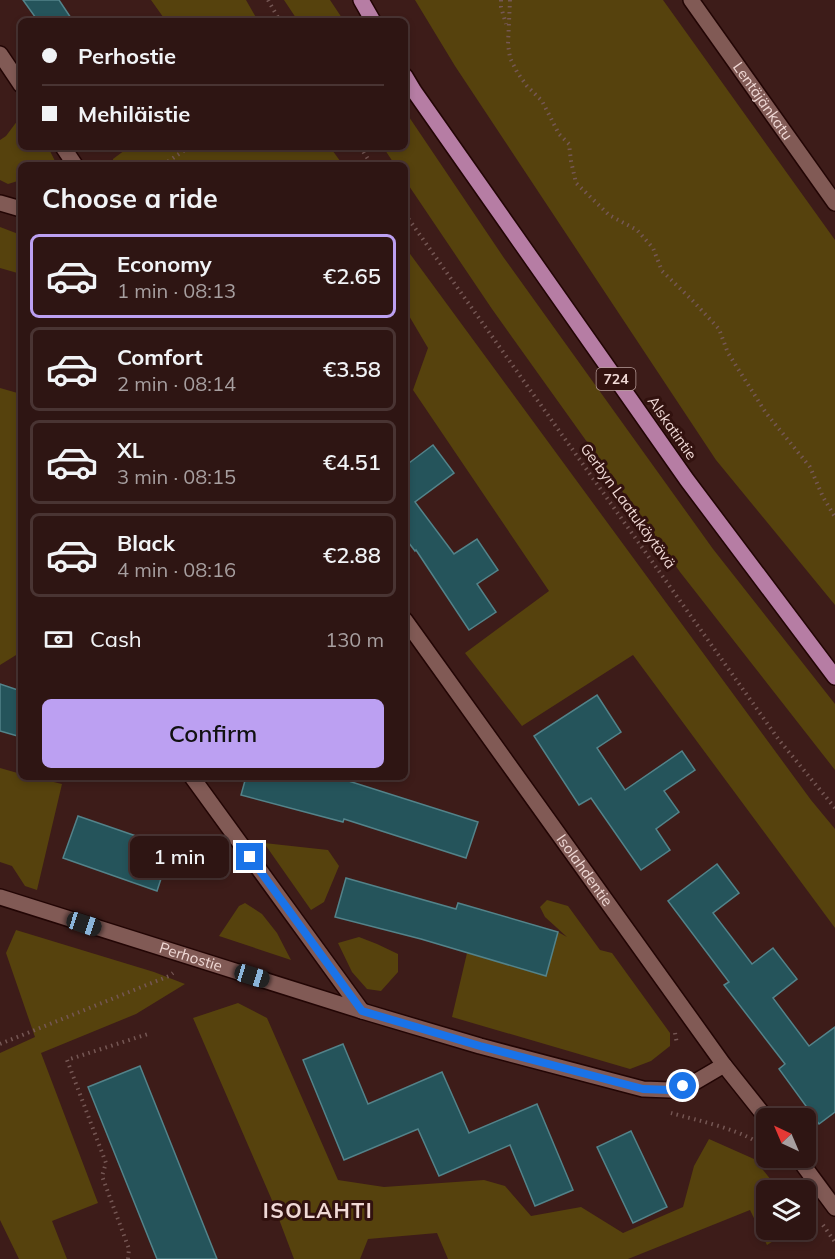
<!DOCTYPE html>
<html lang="en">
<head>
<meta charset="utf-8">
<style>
  :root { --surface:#2e1513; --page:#361e1c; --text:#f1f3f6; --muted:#a79fa0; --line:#493433; --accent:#bca0f2 }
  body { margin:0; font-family:Mulish,sans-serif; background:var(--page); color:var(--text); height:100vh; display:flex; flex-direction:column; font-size:22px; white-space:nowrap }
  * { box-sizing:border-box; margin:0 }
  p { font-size:20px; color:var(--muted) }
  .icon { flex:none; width:33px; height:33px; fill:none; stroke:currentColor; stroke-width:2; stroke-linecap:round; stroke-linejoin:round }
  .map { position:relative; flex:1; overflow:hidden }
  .details { position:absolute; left:18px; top:162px; width:390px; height:618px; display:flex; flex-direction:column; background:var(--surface); border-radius:9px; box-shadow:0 3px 9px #0003,0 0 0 2px var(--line) }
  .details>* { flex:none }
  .top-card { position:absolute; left:18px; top:18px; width:390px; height:132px; border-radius:9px; box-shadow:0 3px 9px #0003,0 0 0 2px var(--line); display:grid; align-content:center; height:132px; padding:0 24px; background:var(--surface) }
  .needle { width:39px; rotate:316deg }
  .controls { position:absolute; left:756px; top:1108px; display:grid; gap:12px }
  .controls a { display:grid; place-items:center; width:60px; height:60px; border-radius:9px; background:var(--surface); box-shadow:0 3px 9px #0003,0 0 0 2px var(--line); font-size:30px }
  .end { position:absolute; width:27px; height:27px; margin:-14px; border:8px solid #1a73e8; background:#fff; box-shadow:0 0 0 3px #fff }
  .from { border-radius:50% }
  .bubble { position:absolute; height:42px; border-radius:9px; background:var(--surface); box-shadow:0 3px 9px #0003,0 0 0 2px var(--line); font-size:20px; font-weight:600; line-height:42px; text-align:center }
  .car { position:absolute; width:18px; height:36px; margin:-18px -9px; border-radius:8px; box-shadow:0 0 4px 2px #0007; background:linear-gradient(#222 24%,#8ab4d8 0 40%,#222 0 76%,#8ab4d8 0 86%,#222 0) }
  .top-card b { display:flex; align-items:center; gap:21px; height:57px; font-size:22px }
  .top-card b+b { border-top:2px solid var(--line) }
  .top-card i { width:15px; height:15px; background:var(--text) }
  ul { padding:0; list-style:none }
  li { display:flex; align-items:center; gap:18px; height:84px; margin:0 12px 9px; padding:0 12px; border:3px solid var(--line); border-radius:9px }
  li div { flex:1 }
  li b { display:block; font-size:22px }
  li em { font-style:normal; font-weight:600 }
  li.selected { border-color:var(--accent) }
  li>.icon { width:54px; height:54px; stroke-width:1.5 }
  h2 { padding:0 24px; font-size:27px; line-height:72px }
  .pay { display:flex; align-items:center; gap:15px; height:66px; padding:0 24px; font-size:22px }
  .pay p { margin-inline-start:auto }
  .cta { display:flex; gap:12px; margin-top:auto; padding:12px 24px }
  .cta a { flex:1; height:69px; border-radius:9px; background:var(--accent); color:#111; font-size:24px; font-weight:600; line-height:69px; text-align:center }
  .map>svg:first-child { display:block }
</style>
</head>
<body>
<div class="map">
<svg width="835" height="1259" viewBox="0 0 835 1259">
  <rect width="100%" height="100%" fill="#3d1c19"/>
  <path fill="#56420d" d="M 151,0 L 246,0 L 258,21 L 166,21 Z
    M 284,0 L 330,0 L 344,21 L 298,21 Z
    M 415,0 L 663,0 L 835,240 L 835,605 L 716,460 L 455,66 Z
    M 405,111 L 504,258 L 713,549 L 835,704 L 835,770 L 680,572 L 492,309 L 405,180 L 405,165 L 395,165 L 383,147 L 405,147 Z
    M 21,116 L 21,147 L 48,147 L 55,161 L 53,165 L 21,165 L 21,180 L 8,184 L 0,180 L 0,140 L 6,136 Z
    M 129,147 L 330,147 L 343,165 L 113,165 L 113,159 Z
    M 0,227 L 21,235 L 21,274 L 0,268 Z
    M 405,247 L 811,800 L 835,829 L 835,928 L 633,655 L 522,726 L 465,653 L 549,591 L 413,390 L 428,348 L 405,309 Z
    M 0,388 L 21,394 L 21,652 L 0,665 Z
    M 0,768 L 21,774 L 21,777 L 33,777 L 62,784 L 37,890 L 25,886 L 12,866 L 0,862 Z
    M 264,843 L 328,850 L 339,866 L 324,902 L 311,910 Z
    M 547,900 L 568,906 L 600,950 L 612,953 L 670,1033 L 670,1046 L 651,1061 L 630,1069 L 452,1017 L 467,953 L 546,976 L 558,932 L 567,937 L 545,917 L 540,907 Z
    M 245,903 L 262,914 L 277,933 L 291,960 L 219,936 L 239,906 Z
    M 16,930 L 154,972 L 185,984 L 136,1014 L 41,1053 L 98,1203 L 52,1221 L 67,1259 L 19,1259 L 0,1220 L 0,1053 L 35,1037 L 6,953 Z
    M 359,937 L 377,944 L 398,954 L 398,972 L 381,991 L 367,989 L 352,972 L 338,943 Z
    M 238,1003 L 267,1018 L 338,1180 L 384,1187 L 484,1180 L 505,1186 L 531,1216 L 581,1207 L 623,1233 L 683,1207 L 694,1166 L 709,1139 L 754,1159 L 780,1191 L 766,1191 L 766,1230 L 791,1230 L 767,1245 L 750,1210 L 628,1259 L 448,1259 L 437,1233 L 368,1239 L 360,1259 L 294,1259 L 271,1198 L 193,1018 Z"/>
  <path fill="#25545b" stroke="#53838a" stroke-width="1.5" d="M 23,0 L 59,0 L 73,21 L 38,21 Z
    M 433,445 L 454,473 L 415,502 L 454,554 L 477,539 L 498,570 L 477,584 L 496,612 L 469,630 L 416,550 L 415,551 L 405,538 L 405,466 Z
    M 0,684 L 21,691 L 21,737 L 0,731 Z
    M 597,695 L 621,732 L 597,748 L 625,790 L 682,751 L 695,770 L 664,791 L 679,812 L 656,829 L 670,850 L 641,870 L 591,798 L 579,805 L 534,736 Z
    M 246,777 L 336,777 L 478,822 L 466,858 L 344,819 L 343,822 L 241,795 Z
    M 78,816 L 171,848 L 157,891 L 63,858 Z
    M 717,864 L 739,893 L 713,913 L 752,964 L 773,948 L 797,979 L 773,998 L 809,1046 L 835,1027 L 835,1112 L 819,1124 L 779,1069 L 785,1064 L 724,985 L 729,982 L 668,901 Z
    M 346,878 L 456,909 L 458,903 L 558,932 L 546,976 L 421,939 L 335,917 Z
    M 343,1044 L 368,1104 L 442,1072 L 469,1133 L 537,1104 L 573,1190 L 535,1206 L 510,1145 L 439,1176 L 418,1129 L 344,1160 L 303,1060 Z
    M 140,1066 L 217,1259 L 157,1259 L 88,1087 Z
    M 631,1131 L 667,1207 L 633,1223 L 597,1147 Z"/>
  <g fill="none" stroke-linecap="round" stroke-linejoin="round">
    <defs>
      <g id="minor">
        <path id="s1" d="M 691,0 L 835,203"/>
        <path d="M 0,54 L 21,85"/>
        <path d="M 63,147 L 75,165"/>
        <path d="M 0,203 L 21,209"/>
        <path id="s2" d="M 405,620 L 724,1065 L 767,1119"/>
        <path d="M 192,777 L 362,1011"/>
        <path id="s3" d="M 0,897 L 362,1011 L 480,1046 L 643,1089 L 670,1090 L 695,1082 L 724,1065"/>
        <path d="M 798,1158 L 835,1208"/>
      </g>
      <path id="primary" d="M 361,0 L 373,21
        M 405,76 L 414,91 L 687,480 L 835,677"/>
    </defs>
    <use href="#minor" stroke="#220504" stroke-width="18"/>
    <use href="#primary" stroke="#220504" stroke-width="18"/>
    <path stroke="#755754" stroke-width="4" stroke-dasharray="1.5 4.5" stroke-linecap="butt" d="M 268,0 L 280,21
      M 501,0 L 501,7 L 506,24
      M 510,0 L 508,44 L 510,58 L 517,72 L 527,86 L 542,101 L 559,134 L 569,144 L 571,161 L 576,183 L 609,215 L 637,230 L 653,248 L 662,271 L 693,301 L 719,329 L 728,353 L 766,413 L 810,467 L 823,497 L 835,517
      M 360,147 L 372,165
      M 163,165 L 189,147
      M 405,214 L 779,740 L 835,808
      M 675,1033 L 677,1044
      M 0,1044 L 169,976 L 173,973
      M 671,1113 C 695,1120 751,1131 766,1150
      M 773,1158 L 778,1165
      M 823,1225 L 835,1242
      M 128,1259 L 129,1249 L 102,1176 L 106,1163 L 67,1060 L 151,1033"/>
    <use href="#minor" stroke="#815a55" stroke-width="15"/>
    <use href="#primary" stroke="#b67da4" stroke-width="15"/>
  </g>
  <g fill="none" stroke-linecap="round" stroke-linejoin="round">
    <path stroke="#1a73e8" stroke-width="8" d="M 250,857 L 362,1011 L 480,1046 L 643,1089 L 670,1090 L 683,1086"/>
  </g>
  <g text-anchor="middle" stroke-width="6" stroke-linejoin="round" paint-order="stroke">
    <rect fill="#32120f" stroke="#b79d9a" stroke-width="1.5" x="596.5" y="368" width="39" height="22" rx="4.5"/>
    <g font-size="14" font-weight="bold" fill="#f0d9d6">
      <text x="616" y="384">724</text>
    </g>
    <g font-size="15" fill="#f0d9d6" stroke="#32120f">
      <text dy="5" stroke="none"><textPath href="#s1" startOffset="124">Lentäjänkatu</textPath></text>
      <text transform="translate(672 428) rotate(55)" y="5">Alskatintie</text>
      <text transform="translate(628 506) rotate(54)" y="5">Gerbyn Laatukäytävä</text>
      <text dy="5" stroke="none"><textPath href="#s2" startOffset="308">Isolahdentie</textPath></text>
      <text dy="5" stroke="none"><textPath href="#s3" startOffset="200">Perhostie</textPath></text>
    </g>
    <g font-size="21" font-weight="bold" letter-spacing="1.5" fill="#f0d9d6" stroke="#32120f">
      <text x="318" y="1218">ISOLAHTI</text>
    </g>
  </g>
</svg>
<div class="controls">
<a><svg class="needle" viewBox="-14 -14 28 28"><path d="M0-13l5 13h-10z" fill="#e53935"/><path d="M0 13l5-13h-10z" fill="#a79fa0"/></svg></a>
<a><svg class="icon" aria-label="layers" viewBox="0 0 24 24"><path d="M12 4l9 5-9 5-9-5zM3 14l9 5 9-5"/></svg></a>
</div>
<i class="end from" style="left:683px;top:1086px"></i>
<i class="end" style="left:250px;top:857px"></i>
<div class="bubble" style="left:130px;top:836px;width:99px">1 min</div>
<i class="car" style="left:84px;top:924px;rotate:108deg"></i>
<i class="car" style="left:252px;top:976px;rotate:107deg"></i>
<div class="top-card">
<b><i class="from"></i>Perhostie</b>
<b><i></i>Mehiläistie</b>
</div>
<section class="details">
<h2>Choose a ride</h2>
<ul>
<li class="selected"><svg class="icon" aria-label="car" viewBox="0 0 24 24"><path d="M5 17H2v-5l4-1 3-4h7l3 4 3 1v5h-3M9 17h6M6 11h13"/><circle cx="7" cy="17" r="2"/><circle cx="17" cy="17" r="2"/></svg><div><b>Economy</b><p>1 min · 08:13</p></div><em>€2.65</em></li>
<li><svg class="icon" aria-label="car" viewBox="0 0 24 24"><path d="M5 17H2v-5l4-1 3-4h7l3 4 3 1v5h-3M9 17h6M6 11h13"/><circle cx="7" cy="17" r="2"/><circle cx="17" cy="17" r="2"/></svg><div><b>Comfort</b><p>2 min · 08:14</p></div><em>€3.58</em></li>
<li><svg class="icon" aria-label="car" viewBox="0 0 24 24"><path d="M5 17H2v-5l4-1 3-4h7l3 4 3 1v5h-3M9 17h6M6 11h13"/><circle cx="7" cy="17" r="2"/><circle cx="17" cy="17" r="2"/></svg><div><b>XL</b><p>3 min · 08:15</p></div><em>€4.51</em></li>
<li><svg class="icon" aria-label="car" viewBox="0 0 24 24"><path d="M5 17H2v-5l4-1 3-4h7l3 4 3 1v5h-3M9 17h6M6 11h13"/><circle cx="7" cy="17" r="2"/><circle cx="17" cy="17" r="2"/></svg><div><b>Black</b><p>4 min · 08:16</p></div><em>€2.88</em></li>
</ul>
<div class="pay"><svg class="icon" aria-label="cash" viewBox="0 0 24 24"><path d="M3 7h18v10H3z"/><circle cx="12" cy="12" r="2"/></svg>Cash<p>130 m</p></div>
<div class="cta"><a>Confirm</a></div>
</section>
</div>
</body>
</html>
